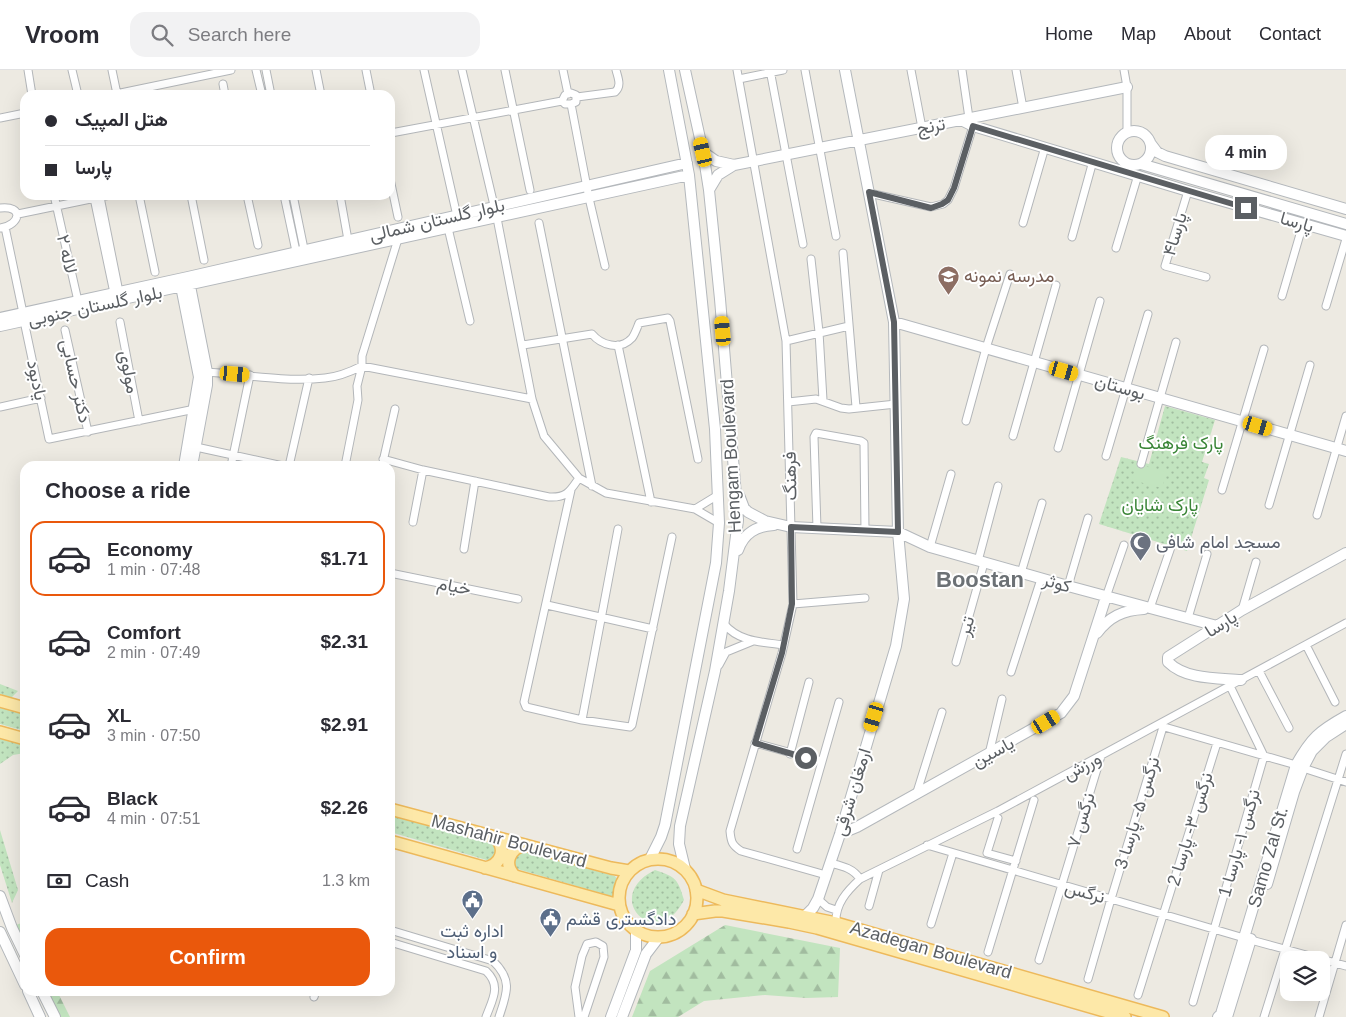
<!DOCTYPE html>
<html lang="en">
<head>
<meta charset="utf-8">
<style>
  :root { --surface:#fff; --page:#f2f2f3; --text:#2b2b33; --muted:#7c7c81; --line:#e1e1e2; --accent:#ea580c }
  body { margin:0; font-family:Helvetica,Vazirmatn,sans-serif; background:var(--page); color:var(--text); height:100vh; display:flex; flex-direction:column; font-size:19px; white-space:nowrap }
  * { box-sizing:border-box; margin:0 }
  p { font-size:16px; color:var(--muted) }
  .icon { flex:none; width:28px; height:28px; fill:none; stroke:currentColor; stroke-width:2; stroke-linecap:round; stroke-linejoin:round }
  .map { position:relative; flex:1; overflow:hidden }
  .sheet { position:absolute; left:20px; top:391px; width:375px; height:535px; display:flex; flex-direction:column; background:var(--surface); border-radius:15px; box-shadow:0 5px 20px #0002 }
  .sheet>* { flex:none }
  .top-card { position:absolute; left:20px; top:20px; width:375px; height:110px; border-radius:15px; box-shadow:0 5px 20px #0002; display:grid; align-content:center; height:110px; padding:0 25px; background:var(--surface) }
  .fabs { position:absolute; left:1280px; top:881px; display:grid; gap:10px }
  .fabs a { display:grid; place-items:center; width:50px; height:50px; border-radius:10px; background:var(--surface); box-shadow:0 5px 20px #0002; font-size:25px }
  .end { position:absolute; width:22px; height:22px; margin:-11px; border:6px solid #5b5f63; background:#fff; box-shadow:0 0 0 2px #fff }
  .from { border-radius:50% }
  .bubble { position:absolute; height:35px; border-radius:15px; background:var(--surface); box-shadow:0 5px 20px #0002; font-size:16px; font-weight:600; line-height:35px; text-align:center }
  .car { position:absolute; width:15px; height:30px; margin:-15px -8px; border-radius:6px; box-shadow:0 0 4px 1px #0007; background:linear-gradient(#f5c518 24%,#345 0 40%,#f5c518 0 76%,#345 0 86%,#f5c518 0) }
  .top-card b { display:flex; align-items:center; gap:18px; height:48px; font-size:19px }
  .top-card b+b { border-top:1px solid var(--line) }
  .top-card i { width:12px; height:12px; background:var(--text) }
  ul { padding:0; list-style:none }
  li { display:flex; align-items:center; gap:15px; height:75px; margin:0 10px 8px; padding:0 15px; border:2px solid transparent; border-radius:15px }
  li div { flex:1 }
  li b { display:block; font-size:19px }
  li em { font-style:normal; font-weight:600 }
  li.active { border-color:var(--accent) }
  li>.icon { width:45px; height:45px; stroke-width:1.5 }
  h2 { padding:0 25px; font-size:22px; line-height:60px }
  .pay { display:flex; align-items:center; gap:12px; height:55px; padding:0 25px; font-size:19px }
  .pay p { margin-inline-start:auto }
  .action { display:flex; gap:10px; margin-top:auto; padding:10px 25px }
  .action a { flex:1; height:58px; border-radius:15px; background:var(--accent); color:#fff; font-size:20px; font-weight:600; line-height:58px; text-align:center }
  header { display:flex; align-items:center; gap:30px; box-sizing:border-box; height:70px; padding:0 25px; background:var(--surface); border-bottom:1px solid var(--line) }
  header strong { font-size:24px }
  nav { display:flex; gap:28px; margin-inline-start:auto; font-size:18px }
  .search { width:350px; height:45px; background:var(--page); display:flex; align-items:center; gap:12px; box-sizing:border-box; padding:0 18px; border-radius:15px; color:var(--muted); font-size:19px }
  .map>svg:first-child { display:block }
</style>
</head>
<body>
<header>
<strong>Vroom</strong>
<div class="search"><svg class="icon" aria-label="search" viewBox="0 0 24 24"><circle cx="10" cy="10" r="6"/><path d="M15 15l6 6"/></svg>Search here</div>
<nav><a>Home</a><a>Map</a><a>About</a><a>Contact</a></nav>
</header>
<div class="map">
<svg width="1346" height="947" viewBox="0 0 1346 947">
  <defs>
    <pattern id="grass-dots" width="8" height="8" patternUnits="userSpaceOnUse" patternTransform="scale(1.25)"><rect width="8" height="8" fill="#c2e4bf"/><path d="M2 2h.1M6 6h.1" fill="none" stroke="#a1bc9f" stroke-width="1.8" stroke-linecap="round"/></pattern>
    <pattern id="forest-firs" width="22" height="20" patternUnits="userSpaceOnUse" patternTransform="scale(1.25)"><rect width="22" height="20" fill="#c2e4bf"/><path d="M5 1l3.5 6h-7zM16 11l3.5 6h-7z" fill="#a1bc9f"/></pattern>
  </defs>
  <rect width="100%" height="100%" fill="#edeae2"/>
  <path fill="url(#grass-dots)" d="M 1165,336 L 1215,350 L 1202,392 L 1209,394 L 1204,408 L 1209,410 L 1187,481 L 1099,454 L 1121,387 L 1149,394 Z
    M 0,614 L 18,621 L 11,628 L 0,624 Z
    M 0,636 L 25,642 L 25,661 L 0,654 Z
    M 0,667 L 25,674 L 25,683 L 13,685 L 0,694 Z
    M 390,744 L 615,806 L 618,811 L 614,827 L 390,762 Z
    M 0,760 L 18,820 L 12,833 L 0,795 Z
    M 655,800 C 676,807 678,809 684,830 C 657,884 600,827 655,800 Z"/>
  <path fill="url(#forest-firs)" d="M 24,852 L 25,854 L 25,875 L 16,855 Z
    M 725,855 L 840,878 L 838,927 L 806,928 L 765,925 L 704,931 L 678,947 L 632,947 L 650,901 Z
    M 47,921 L 57,921 L 70,947 L 59,947 Z"/>
  <path fill="#c2e4bf" d="M 1137,394 L 1167,402 L 1162,418 L 1132,410 Z"/>
  <g fill="none" stroke-linecap="round" stroke-linejoin="round">
    <defs>
      <path id="street" d="M 28,0 L 32,25
        M 72,0 L 78,25
        M 112,0 L 117,24
        M 256,0 L 262,25
        M 266,0 L 271,25
        M 316,0 L 321,25
        M 366,0 L 371,25
        M 424,0 L 457,146
        M 462,0 L 497,148 L 532,329 L 544,366 L 579,408 L 606,423 L 695,439 L 719,453
        M 505,0 L 530,120
        M 563,0 L 568,24
        M 737,0 L 786,271 L 793,534 L 782,583 L 730,761 C 731,772 732,775 741,781 L 826,805
        M 770,0 L 803,174
        M 805,0 L 836,166
        M 911,0 L 922,58
        M 962,0 L 969,48
        M 1016,0 L 1023,38
        M 1124,0 L 1127,17 L 1127,62
        M 739,9 L 783,0
        M 223,14 L 225,25
        M 111,25 L 231,0
        M 577,27 L 615,22 C 622,16 618,8 616,0
        M 571,34 L 589,128 L 605,196
        M 0,48 L 25,43
        M 391,63 L 562,31 L 565,34 L 571,34 L 576,32 L 576,25 L 571,23 L 565,25 L 562,31
        M 390,109 L 398,147
        M 1188,121 L 1165,196 L 1206,207
        M 869,123 L 931,137 L 943,134 L 948,130 L 954,118 L 973,56
        M 54,125 L 78,231
        M 139,125 L 155,202
        M 191,125 L 204,190
        M 247,125 L 258,175
        M 284,125 L 297,186
        M 293,125 L 305,184
        M 340,125 L 348,170
        M 100,127 L 119,222
        M 94,128 L 114,223
        M 0,138 C 24,135 21,155 0,158
        M 18,144 L 110,125
        M 539,153 L 592,416
        M 1023,153 L 1045,77
        M 5,157 L 23,243
        M 448,158 L 470,251
        M 1072,167 L 1093,91
        M 1116,178 L 1138,105
        M 843,183 L 856,337
        M 811,189 L 819,262 L 823,330
        M 1282,226 L 1303,154
        M 1326,236 L 1346,169
        M 24,251 L 49,369 L 195,339
        M 120,252 L 139,351
        M 65,260 L 88,362
        M 786,271 L 849,256
        M 523,275 L 592,264 C 601,275 620,281 632,268 C 635,264 637,258 639,253 L 668,248 L 670,251 L 698,389
        M 618,275 L 651,432
        M 207,302 C 245,305 286,312 325,308 C 338,307 350,302 362,296 L 532,329
        M 788,332 L 816,329 L 841,338 L 849,339 L 896,334
        M 0,337 L 41,328
        M 966,351 L 986,278 L 1010,204
        M 1013,366 L 1056,215
        M 196,377 L 283,396
        M 1058,378 L 1100,231
        M 1106,386 L 1148,244
        M 383,389 L 423,400 L 549,427 C 567,428 570,421 579,408
        M 1141,394 L 1176,272
        M 231,396 L 250,305
        M 289,396 L 309,308
        M 345,396 L 358,330 L 357,316 L 362,296 L 362,286 L 398,169
        M 382,396 L 395,339
        M 571,420 L 524,632 L 526,637 L 582,650 L 630,657 L 632,655 L 672,467
        M 1222,420 L 1264,279
        M 1269,435 L 1310,295
        M 695,439 L 718,425
        M 1317,445 L 1346,346
        M 413,452 L 423,400
        M 817,458 L 814,367 L 816,363 L 861,371 L 864,373 L 865,461
        M 930,477 L 951,404
        M 464,479 L 475,411
        M 978,491 L 998,416
        M 390,503 L 518,529
        M 1021,503 L 1042,433
        M 1068,516 L 1088,448
        M 1106,527 L 1124,475
        M 793,534 L 865,528
        M 547,535 L 653,559
        M 1150,538 L 1171,477
        M 1242,540 L 1256,492
        M 1188,548 L 1207,484
        M 724,554 C 739,572 762,572 784,575
        M 1306,575 L 1335,632
        M 956,592 L 984,493
        M 719,595 L 726,582 L 753,571
        M 1259,601 L 1289,658
        M 1011,602 L 1041,509
        M 582,650 L 618,459
        M 1161,656 L 1296,695
        M 755,673 L 821,691
        M 790,684 L 809,612
        M 989,684 L 1002,629
        M 1303,698 L 1346,712
        M 917,722 L 942,642
        M 998,748 L 987,783 L 1016,791
        M 927,775 L 1244,868
        M 797,779 L 839,632
        M 830,793 C 842,796 853,798 860,809
        M 818,829 L 827,837 L 836,840
        M 869,836 L 879,800
        M 836,853 C 835,834 847,821 860,809 L 998,741 L 1346,553
        M 931,854 L 953,783
        M 390,860 L 493,891 C 513,910 507,923 499,947
        M 1251,870 L 1346,896
        M 390,872 L 486,901 C 502,916 492,930 486,947
        M 988,882 L 1034,730
        M 1039,890 L 1101,686
        M 1088,909 L 1111,829 L 1163,657
        M 1138,925 L 1217,673
        M 314,927 L 316,921
        M 1193,932 L 1264,686 L 1230,616
        M 579,947 L 575,917 L 582,886 L 587,874 L 596,872 L 603,876 L 604,887 L 584,947
        M 1264,947 L 1346,684
        M 1319,947 L 1346,855"/>
      <path id="secondary" d="M 685,0 L 703,82 L 709,120 L 720,229 L 738,450 L 729,521 L 715,601 L 680,756 L 679,774 L 685,799
        M 961,50 L 973,56 L 1188,121 L 1346,166
        M1117 78a17 17 0 1 1 34 0a17 17 0 1 1-34 0Z
        M 1151,74 L 1157,82 L 1165,86 L 1346,139
        M 703,82 L 716,91 L 734,95
        M 1141,94 L 1346,154
        M 709,120 L 718,105 L 734,95 L 1127,17
        M 180,211 L 199,307 L 184,396
        M 189,211 L 207,302 L 207,315 L 192,396
        M 0,248 L 188,207 L 687,93
        M 894,252 L 1346,381
        M 0,256 L 689,105
        M 739,425 L 744,438 L 748,442 L 765,451 L 791,457 L 898,462 L 930,477 L 1068,516 L 1217,556
        M 738,480 C 744,463 756,456 774,455
        M 1097,563 C 1109,547 1123,540 1144,539
        M 1241,610 C 1218,608 1186,610 1168,592 L 1168,587 L 1242,540 L 1346,483
        M 840,764 L 857,757 L 1061,643 L 1074,626 L 1106,527
        M 650,789 L 661,767 L 665,755 L 716,493 L 719,453 L 715,359 L 689,105 L 669,0
        M 1267,814 L 1294,722 L 1303,698 L 1312,681 L 1326,667 L 1346,654
        M 0,826 L 12,858 L 25,885
        M 805,846 L 813,838 L 818,829 L 840,764 L 896,576 L 904,529 L 898,462 L 894,252 L 845,0
        M 0,862 L 25,915
        M 28,921 L 40,947
        M 42,921 L 55,947
        M 611,947 L 636,880 L 636,860
        M 622,947 L 646,884 L 659,867
        M 1218,947 L 1221,944 L 1296,695 C 1311,668 1319,661 1346,646
        M 1227,947 L 1251,869"/>
      <path id="primary" d="M 0,631 L 25,638
        M 0,662 L 25,669
        M 390,739 L 611,798 L 629,801
        M 390,771 L 619,835
        M619 828a39 39 0 1 1 78 0a39 39 0 1 1-78 0Z
        M 485,798 C 501,795 507,779 495,767
        M 515,806 C 503,795 509,778 525,775
        M 696,820 L 723,830 L 836,853 L 1163,947
        M 693,844 L 715,841 L 723,841 L 789,852 L 817,858 L 1125,947"/>
    </defs>
    <use href="#street" stroke="#b3b6b9" stroke-width="9"/>
    <use href="#secondary" stroke="#b4b8bc" stroke-width="12"/>
    <use href="#primary" stroke="#edb95b" stroke-width="14"/>
    <use href="#street" stroke="#fff" stroke-width="7"/>
    <use href="#secondary" stroke="#fff" stroke-width="10"/>
    <use href="#primary" stroke="#fde8a8" stroke-width="11"/>
  </g>
  <g fill="none" stroke-linecap="round" stroke-linejoin="round">
    <path stroke="#5b5f63" stroke-width="6" d="M 806,688 L 755,673 L 782,583 L 792,534 L 791,457 L 898,462 L 894,252 L 869,122 L 931,138 L 942,134 L 948,130 L 954,118 L 973,56 L 1246,138"/>
  </g>
  <defs>
    <symbol id="school-pin" viewBox="-11 -11 22 30"><path d="M0 17L-7.5 6A9.5 9.5 0 1 1 7.5 6Z" fill="#8d6e63" stroke="#fff"/><path d="M0-5L7-2L0 1L-7-2ZM-4 1L0 2.5L4 1V4Q0 6-4 4Z" fill="#fff"/></symbol>
    <symbol id="mosque-pin" viewBox="-11 -11 22 30"><path d="M0 17L-7.5 6A9.5 9.5 0 1 1 7.5 6Z" fill="#6b7280" stroke="#fff"/><path d="M3.5-4.9A6 6 0 1 0 3.5 4.9A5 5 0 1 1 3.5-4.9Z" fill="#fff"/></symbol>
    <symbol id="civic-pin" viewBox="-11 -11 22 30"><path d="M0 17L-7.5 6A9.5 9.5 0 1 1 7.5 6Z" fill="#5c6f8a" stroke="#fff"/><path d="M-.6-6.5H3V-4.5H.6V-3L4-1V1h2V6H-6V1h2V-1L-.6-3ZM-1.2 2.5V6h2.4V2.5Z" fill="#fff"/></symbol>
  </defs>
  <g fill-rule="evenodd">
    <use href="#school-pin" x="936" y="194" width="25" height="34"/>
    <use href="#mosque-pin" x="1128" y="460" width="25" height="34"/>
    <use href="#civic-pin" x="460" y="818" width="25" height="34"/>
    <use href="#civic-pin" x="538" y="836" width="25" height="34"/>
  </g>
  <g text-anchor="middle" stroke-width="4" stroke-linejoin="round" paint-order="stroke">
    <g font-size="18" fill="#5b5f63" stroke="#fff">
      <text transform="translate(931 56) rotate(-11)" y="6">ترنج</text>
      <text transform="translate(437 150) rotate(-13)" y="6">بلوار گلستان شمالی</text>
      <text transform="translate(1297 152) rotate(16)" y="6">پارسا</text>
      <text transform="translate(1175 164) rotate(-73)" y="6">پارسا۴</text>
      <text transform="translate(67 184) rotate(77)" y="6">لاله ۲</text>
      <text transform="translate(95 236) rotate(-12)" y="6">بلوار گلستان جنوبی</text>
      <text transform="translate(129 302) rotate(79)" y="6">مولوی</text>
      <text transform="translate(37 310) rotate(78)" y="6">یادبود</text>
      <text transform="translate(76 311) rotate(77)" y="6">دکتر حسابی</text>
      <text transform="translate(1120 317) rotate(16)" y="6">بوستان</text>
      <text transform="translate(731 386) rotate(-93)" y="6">Hengam Boulevard</text>
      <text transform="translate(790 406) rotate(-91)" y="6">فرهنگ</text>
      <text transform="translate(1057 513) rotate(16)" y="6">کوثر</text>
      <text transform="translate(454 516) rotate(11)" y="6">خیام</text>
      <text transform="translate(1221 554) rotate(-32)" y="6">پارسا</text>
      <text transform="translate(966 556) rotate(-74)" y="6">تیر</text>
      <text transform="translate(993 682) rotate(-28)" y="6">یاسین</text>
      <text transform="translate(1082 696) rotate(-28)" y="6">ورزش</text>
      <text transform="translate(852 722) rotate(-73)" y="6">ارمغان شرقی</text>
      <text transform="translate(1137 743) rotate(-73)" y="6">نرگس ۵- پارسا 3</text>
      <text transform="translate(1081 750) rotate(-73)" y="6">نرگس ۷</text>
      <text transform="translate(1190 759) rotate(-73)" y="6">نرگس ۳- پارسا 2</text>
      <text transform="translate(509 771) rotate(15)" y="6">Mashahir Boulevard</text>
      <text transform="translate(1239 773) rotate(-74)" y="6">نرگس ۱- پارسا 1</text>
      <text transform="translate(1268 787) rotate(-74)" y="6">Samo Zal St.</text>
      <text transform="translate(1085 822) rotate(16)" y="6">نرگس</text>
      <text transform="translate(931 880) rotate(16)" y="6">Azadegan Boulevard</text>
    </g>
    <g font-size="18" fill="#785e54" stroke="#fff" text-anchor="start">
      <text x="964" y="212">مدرسه نمونه</text>
    </g>
    <g font-size="18" fill="#3a8537" stroke="#fff">
      <text x="1181" y="379">پارک فرهنگ</text>
      <text x="1160" y="441">پارک شایان</text>
    </g>
    <g font-size="18" fill="#5b616d" stroke="#fff" text-anchor="start">
      <text x="1156" y="478">مسجد امام شافی</text>
    </g>
    <g font-size="18" fill="#4e5e75" stroke="#fff" text-anchor="start">
      <text x="566" y="855">دادگستری قشم</text>
      <text x="472" y="867" text-anchor="middle">اداره ثبت<tspan x="472" dy="21">و اسناد</tspan></text>
    </g>
    <g font-size="22" font-weight="bold" fill="#6c7175" stroke="#fff">
      <text x="980" y="517">Boostan</text>
    </g>
  </g>
</svg>
<div class="fabs">
<a><svg class="icon" aria-label="layers" viewBox="0 0 24 24"><path d="M12 4l9 5-9 5-9-5zM3 14l9 5 9-5"/></svg></a>
</div>
<i class="end from" style="left:806px;top:688px"></i>
<i class="end" style="left:1246px;top:138px"></i>
<div class="bubble" style="left:1205px;top:65px;width:82px">4 min</div>
<i class="car" style="left:703px;top:82px;rotate:347deg"></i>
<i class="car" style="left:723px;top:261px;rotate:355deg"></i>
<i class="car" style="left:1064px;top:301px;rotate:106deg"></i>
<i class="car" style="left:235px;top:304px;rotate:95deg"></i>
<i class="car" style="left:1258px;top:356px;rotate:107deg"></i>
<i class="car" style="left:874px;top:647px;rotate:197deg"></i>
<i class="car" style="left:1046px;top:652px;rotate:59deg"></i>
<div class="top-card">
<b><i class="from"></i>هتل المپیک</b>
<b><i></i>پارسا</b>
</div>
<section class="sheet">
<h2>Choose a ride</h2>
<ul>
<li class="active"><svg class="icon" aria-label="car" viewBox="0 0 24 24"><path d="M5 17H2v-5l4-1 3-4h7l3 4 3 1v5h-3M9 17h6M6 11h13"/><circle cx="7" cy="17" r="2"/><circle cx="17" cy="17" r="2"/></svg><div><b>Economy</b><p>1 min · 07:48</p></div><em>$1.71</em></li>
<li><svg class="icon" aria-label="car" viewBox="0 0 24 24"><path d="M5 17H2v-5l4-1 3-4h7l3 4 3 1v5h-3M9 17h6M6 11h13"/><circle cx="7" cy="17" r="2"/><circle cx="17" cy="17" r="2"/></svg><div><b>Comfort</b><p>2 min · 07:49</p></div><em>$2.31</em></li>
<li><svg class="icon" aria-label="car" viewBox="0 0 24 24"><path d="M5 17H2v-5l4-1 3-4h7l3 4 3 1v5h-3M9 17h6M6 11h13"/><circle cx="7" cy="17" r="2"/><circle cx="17" cy="17" r="2"/></svg><div><b>XL</b><p>3 min · 07:50</p></div><em>$2.91</em></li>
<li><svg class="icon" aria-label="car" viewBox="0 0 24 24"><path d="M5 17H2v-5l4-1 3-4h7l3 4 3 1v5h-3M9 17h6M6 11h13"/><circle cx="7" cy="17" r="2"/><circle cx="17" cy="17" r="2"/></svg><div><b>Black</b><p>4 min · 07:51</p></div><em>$2.26</em></li>
</ul>
<div class="pay"><svg class="icon" aria-label="cash" viewBox="0 0 24 24"><path d="M3 7h18v10H3z"/><circle cx="12" cy="12" r="2"/></svg>Cash<p>1.3 km</p></div>
<div class="action"><a>Confirm</a></div>
</section>
</div>
</body>
</html>
